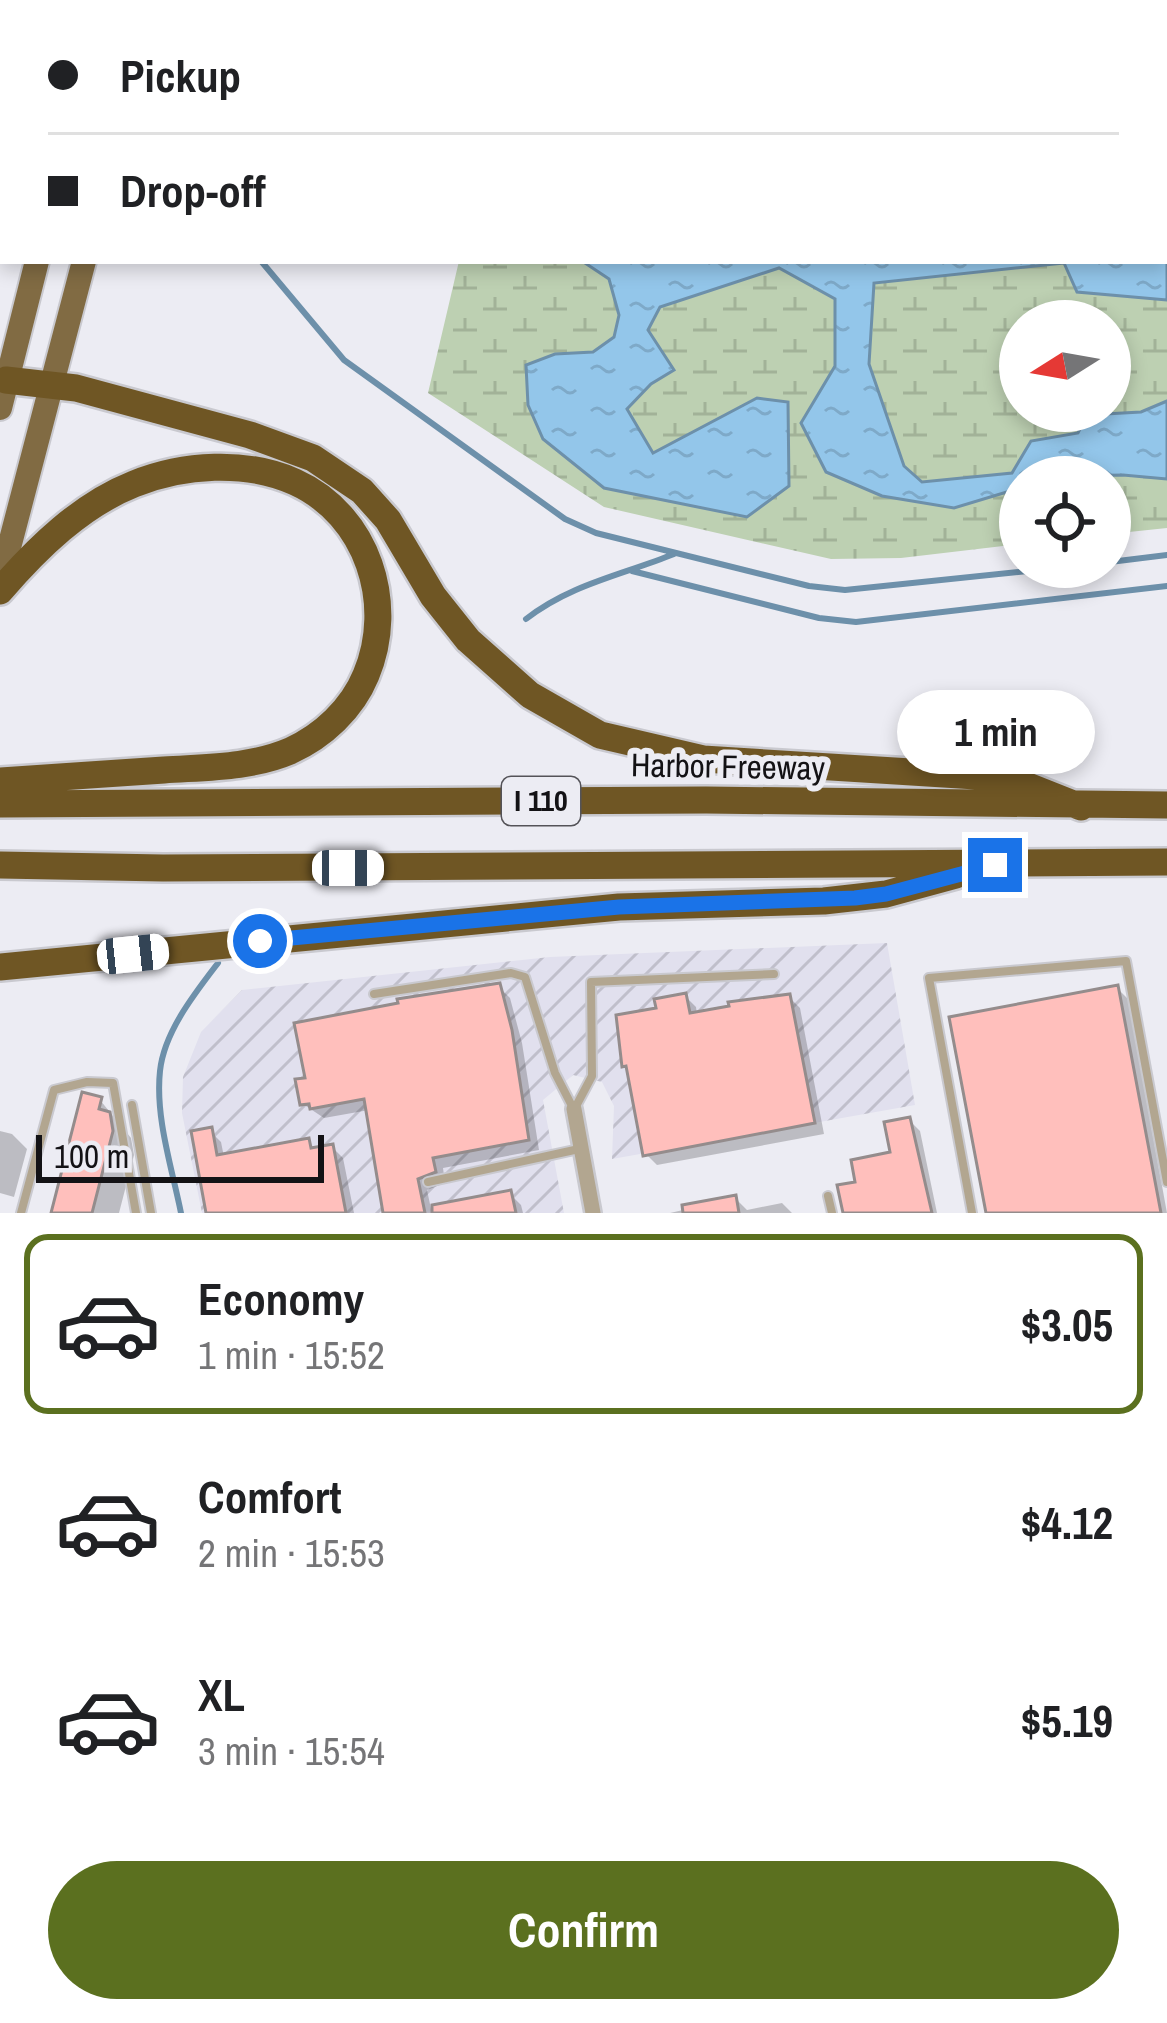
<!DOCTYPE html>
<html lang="en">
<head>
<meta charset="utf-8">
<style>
  :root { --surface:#fff; --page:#f6f6f6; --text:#202124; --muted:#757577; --line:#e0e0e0; --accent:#5b701f }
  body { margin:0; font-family:"Archivo Narrow",sans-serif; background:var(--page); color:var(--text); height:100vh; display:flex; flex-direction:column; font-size:45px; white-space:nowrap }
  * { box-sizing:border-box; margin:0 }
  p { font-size:39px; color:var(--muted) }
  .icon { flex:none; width:66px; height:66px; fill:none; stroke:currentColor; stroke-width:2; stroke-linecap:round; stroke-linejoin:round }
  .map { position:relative; height:1213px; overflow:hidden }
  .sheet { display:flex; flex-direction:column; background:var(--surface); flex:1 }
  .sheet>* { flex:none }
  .hud { position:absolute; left:0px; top:0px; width:1167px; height:264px; box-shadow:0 6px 18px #0003; display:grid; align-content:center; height:264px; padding:0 48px; background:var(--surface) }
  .needle { width:78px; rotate:259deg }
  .fabs { position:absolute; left:999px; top:300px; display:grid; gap:24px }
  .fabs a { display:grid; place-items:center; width:132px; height:132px; border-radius:50%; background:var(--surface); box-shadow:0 6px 18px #0003; font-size:60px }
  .scale { position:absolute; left:36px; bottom:30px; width:288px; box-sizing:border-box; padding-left:12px; border:6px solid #131215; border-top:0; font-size:33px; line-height:42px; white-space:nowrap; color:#131215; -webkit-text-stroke:9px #ececf3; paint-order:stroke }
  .end { position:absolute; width:54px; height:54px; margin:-27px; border:15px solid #1a73e8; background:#fff; box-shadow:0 0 0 6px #fff }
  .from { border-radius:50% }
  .bubble { position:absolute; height:84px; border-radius:42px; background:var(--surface); box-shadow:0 6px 18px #0003; font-size:39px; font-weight:700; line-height:84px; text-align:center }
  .car { position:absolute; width:36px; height:72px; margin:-36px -18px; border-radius:15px; box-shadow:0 0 9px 3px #0007; background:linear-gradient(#fff 24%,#345 0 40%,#fff 0 76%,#345 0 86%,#fff 0) }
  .hud b { display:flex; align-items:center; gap:42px; height:114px; font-size:45px }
  .hud b+b { border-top:3px solid var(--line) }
  .hud i { width:30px; height:30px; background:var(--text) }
  ul { padding:21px 0 0; list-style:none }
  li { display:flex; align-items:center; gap:36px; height:180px; margin:0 24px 18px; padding:0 24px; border:6px solid transparent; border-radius:24px }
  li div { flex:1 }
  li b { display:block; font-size:45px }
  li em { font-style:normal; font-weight:700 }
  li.on { border-color:var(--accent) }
  li>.icon { width:108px; height:108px; stroke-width:1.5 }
  .button { display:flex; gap:24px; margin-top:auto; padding:24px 48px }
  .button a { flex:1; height:138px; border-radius:72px; background:var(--accent); color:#fff; font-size:48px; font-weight:700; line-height:138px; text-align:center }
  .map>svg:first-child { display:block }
</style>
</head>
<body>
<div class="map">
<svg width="1167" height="1213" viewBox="0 0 1167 1213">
  <defs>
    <pattern id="industrial-furrows" width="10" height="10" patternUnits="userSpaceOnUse" patternTransform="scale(3)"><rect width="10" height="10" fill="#e1e0ee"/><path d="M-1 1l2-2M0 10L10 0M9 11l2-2" fill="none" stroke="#c0bfcb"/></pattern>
    <pattern id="wetland-marsh" width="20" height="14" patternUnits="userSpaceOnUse" patternTransform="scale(3)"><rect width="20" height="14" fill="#bdd0b2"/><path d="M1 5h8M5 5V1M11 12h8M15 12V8" fill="none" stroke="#a2b298"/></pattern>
    <pattern id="water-ripples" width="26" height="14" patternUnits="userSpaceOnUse" patternTransform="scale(3)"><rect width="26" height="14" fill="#93c6ea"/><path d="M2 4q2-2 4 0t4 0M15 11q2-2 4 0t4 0" fill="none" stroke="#7ea9c8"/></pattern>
  </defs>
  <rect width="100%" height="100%" fill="#ececf3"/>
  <path fill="url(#industrial-furrows)" d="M 887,943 L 915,1105 L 612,1159 L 614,1106 L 602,1082 L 573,1075 L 543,1100 L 564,1213 L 202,1213 L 182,1113 L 183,1077 L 201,1032 L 242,990 L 550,957 Z"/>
  <path fill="url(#wetland-marsh)" fill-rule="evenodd" d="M 1164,19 L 1167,19 L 1167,528 L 1110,534 L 1110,477 L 1020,477 L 1020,544 L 901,558 L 831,559 L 604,507 L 428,393 L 459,261 L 1164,261 ZM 1020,321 L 1110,321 L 1110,411 L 1020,411 Z"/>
  <path fill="url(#water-ripples)" stroke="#6d90aa" stroke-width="3" d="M 1167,160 L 1167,300 L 1077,292 L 1064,263 L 874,283 L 869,364 L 904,466 L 922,482 L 1012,473 L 1031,441 L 1078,433 L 1087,415 L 1141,412 L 1167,401 L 1167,479 L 1123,475 L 1020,477 L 1020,488 L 954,508 L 882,496 L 826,472 L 801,423 L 835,366 L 835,299 L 779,268 L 660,307 L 648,330 L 674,370 L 651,384 L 627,409 L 653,453 L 757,398 L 788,402 L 789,486 L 747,517 L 604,488 L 543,439 L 528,405 L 526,365 L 555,354 L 593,352 L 614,337 L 619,315 L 609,279 L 582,261 L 1164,261 Z"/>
  <path fill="#0003" d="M 810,0 L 929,0 L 929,3 L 811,3 Z
    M 968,0 L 1036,0 L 1031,3 Z
    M 499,987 L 510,998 L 522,1043 L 539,1150 L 443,1168 L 445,1183 L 427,1190 L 431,1209 L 510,1194 L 521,1205 L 523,1213 L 385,1213 L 369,1110 L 324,1118 L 303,1104 Z
    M 1117,988 L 1128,999 L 1167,1213 L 989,1213 L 953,1019 Z
    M 685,996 L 696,1007 L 697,1015 L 789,997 L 800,1008 L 824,1134 L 657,1165 L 646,1154 L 630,1070 L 625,1066 L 659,1010 Z
    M 85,1096 L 100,1100 L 131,1138 L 134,1155 L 119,1213 L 52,1213 Z
    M 909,1120 L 920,1131 L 937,1213 L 846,1213 L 841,1188 L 859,1184 L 894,1155 Z
    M 0,1131 L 12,1134 L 27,1149 L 14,1197 L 0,1193 Z
    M 210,1131 L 221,1142 L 224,1157 L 308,1141 L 316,1150 L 332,1147 L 343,1158 L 354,1213 L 209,1213 L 194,1133 Z
    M 735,1198 L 747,1210 L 782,1203 L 792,1213 L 670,1213 Z"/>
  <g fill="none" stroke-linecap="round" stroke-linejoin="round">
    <path stroke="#6d90aa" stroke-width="6" d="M 261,261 L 344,360 L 565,519 L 596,533 L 809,586 L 845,590 L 1066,567
      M 1110,562 L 1167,555
      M 632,571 L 819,618 L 856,622 L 1167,586
      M 526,619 C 571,584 622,575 674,554
      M 181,1213 C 172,1168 155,1117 160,1071 C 164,1032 195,993 218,963"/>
  </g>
  <path fill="#ffbfbc" stroke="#948c8c" stroke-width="3" d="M 500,983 L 512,1030 L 529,1140 L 433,1158 L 436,1172 L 418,1179 L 425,1213 L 383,1213 L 364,1099 L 310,1109 L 309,1104 L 300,1105 L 295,1079 L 305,1078 L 294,1023 L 398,1003 L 397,999 Z
    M 1118,985 L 1161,1213 L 986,1213 L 949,1017 Z
    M 686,993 L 690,1013 L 729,1006 L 728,1002 L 790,994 L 815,1123 L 643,1156 L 626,1066 L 622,1067 L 616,1015 L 656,1008 L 654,999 Z
    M 82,1092 L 102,1097 L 99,1109 L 110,1112 L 113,1131 L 92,1213 L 51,1213 Z
    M 910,1117 L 932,1213 L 843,1213 L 837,1185 L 855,1182 L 851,1160 L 890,1152 L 884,1122 Z
    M 212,1127 L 217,1155 L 309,1138 L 311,1148 L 333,1144 L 346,1213 L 206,1213 L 191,1131 Z
    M 511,1190 L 516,1213 L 432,1213 L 432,1205 Z
    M 736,1195 L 739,1213 L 683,1213 L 682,1205 Z"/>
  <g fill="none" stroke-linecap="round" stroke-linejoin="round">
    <defs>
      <path id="service" d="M 374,0 L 375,3
        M 426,0 L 427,3
        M 732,0 L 740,3
        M 208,3 L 210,0
        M 1075,3 L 1084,0
        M 0,189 L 3,190
        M 374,994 L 511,973 L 525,977 L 555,1073 L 573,1108
        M 132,1105 L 151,1213
        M 575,1108 L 592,1076 L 591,982 L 774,974
        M 428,1182 L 579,1149
        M 828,1196 L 832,1213
        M 21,1213 L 54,1090 L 87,1082 L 113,1083 L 136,1213
        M 972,1213 L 929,978 L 1126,961 L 1167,1182"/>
      <path id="minor" d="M 574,1109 L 593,1213"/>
      <path id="primary" d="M 13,3 L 18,0
        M 95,3 L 96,0
        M 141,3 L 141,0
        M 0,29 L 3,29
        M 0,408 L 37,261
        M 0,582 L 84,261"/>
      <path id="motorway" d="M 6,380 L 76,388 L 250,435 L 313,458 L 362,491 L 388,520 L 433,596 L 468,640 L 530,695 L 600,735 L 703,759 L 1008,778 L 1081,807
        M 0,591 C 37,548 81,505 134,484 C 183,464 246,460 295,482 C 368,515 396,604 366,675 C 352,709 323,736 290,751 C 250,768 206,767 164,770 C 109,774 55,777 0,781
        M 0,804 L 706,800 L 1167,805
        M 0,865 L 163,868 L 1167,862
        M 0,967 L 619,907 L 824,901 L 886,894 L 956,875"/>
    </defs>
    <use href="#service" stroke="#c9c9cf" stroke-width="12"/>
    <use href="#minor" stroke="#c9c9cf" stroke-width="20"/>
    <use href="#primary" stroke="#c9c9cf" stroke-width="28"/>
    <use href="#motorway" stroke="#c9c9cf" stroke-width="32"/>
    <use href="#service" stroke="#b2a690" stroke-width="8"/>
    <use href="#minor" stroke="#b2a690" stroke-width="15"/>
    <use href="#primary" stroke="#816b43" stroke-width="24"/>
    <use href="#motorway" stroke="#6f5624" stroke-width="27"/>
  </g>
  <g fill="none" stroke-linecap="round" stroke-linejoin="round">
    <path stroke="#1a73e8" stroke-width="15" d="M 260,941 L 619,907 L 855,898 L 886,894 L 995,865"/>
  </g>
  <g text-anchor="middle" stroke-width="12" stroke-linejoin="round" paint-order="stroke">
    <rect fill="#ececf3" stroke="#545358" stroke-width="3" x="502" y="777" width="78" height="48" rx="9"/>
    <g font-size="30" font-weight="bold" fill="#131215">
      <text x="541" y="811">I 110</text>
    </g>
    <g font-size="33" fill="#131215" stroke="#ececf3">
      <text transform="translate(728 766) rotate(1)" y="12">Harbor Freeway</text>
    </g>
  </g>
</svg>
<div class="fabs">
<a><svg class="needle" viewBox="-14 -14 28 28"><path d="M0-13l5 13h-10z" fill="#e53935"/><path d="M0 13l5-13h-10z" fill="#757577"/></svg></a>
<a><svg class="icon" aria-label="locate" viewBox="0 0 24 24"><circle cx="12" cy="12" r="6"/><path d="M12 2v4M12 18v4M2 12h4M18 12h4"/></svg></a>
</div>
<div class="scale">100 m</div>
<i class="end from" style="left:260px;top:941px"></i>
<i class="end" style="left:995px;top:865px"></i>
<div class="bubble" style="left:897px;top:690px;width:198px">1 min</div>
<i class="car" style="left:348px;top:868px;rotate:90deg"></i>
<i class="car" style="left:133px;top:954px;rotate:84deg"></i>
<div class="hud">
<b><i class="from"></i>Pickup</b>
<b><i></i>Drop-off</b>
</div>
</div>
<section class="sheet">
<ul>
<li class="on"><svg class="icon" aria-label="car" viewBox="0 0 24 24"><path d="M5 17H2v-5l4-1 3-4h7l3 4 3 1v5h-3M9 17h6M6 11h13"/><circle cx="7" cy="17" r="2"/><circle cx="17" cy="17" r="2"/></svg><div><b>Economy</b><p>1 min · 15:52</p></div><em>$3.05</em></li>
<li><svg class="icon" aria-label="car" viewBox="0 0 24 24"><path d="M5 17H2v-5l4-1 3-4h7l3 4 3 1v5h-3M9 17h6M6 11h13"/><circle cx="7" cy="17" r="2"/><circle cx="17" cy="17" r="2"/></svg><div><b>Comfort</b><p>2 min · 15:53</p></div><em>$4.12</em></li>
<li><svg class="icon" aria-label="car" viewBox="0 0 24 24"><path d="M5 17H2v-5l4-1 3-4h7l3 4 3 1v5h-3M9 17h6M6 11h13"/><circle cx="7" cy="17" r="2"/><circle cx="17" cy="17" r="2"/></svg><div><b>XL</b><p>3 min · 15:54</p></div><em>$5.19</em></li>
</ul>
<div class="button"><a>Confirm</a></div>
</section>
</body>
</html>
